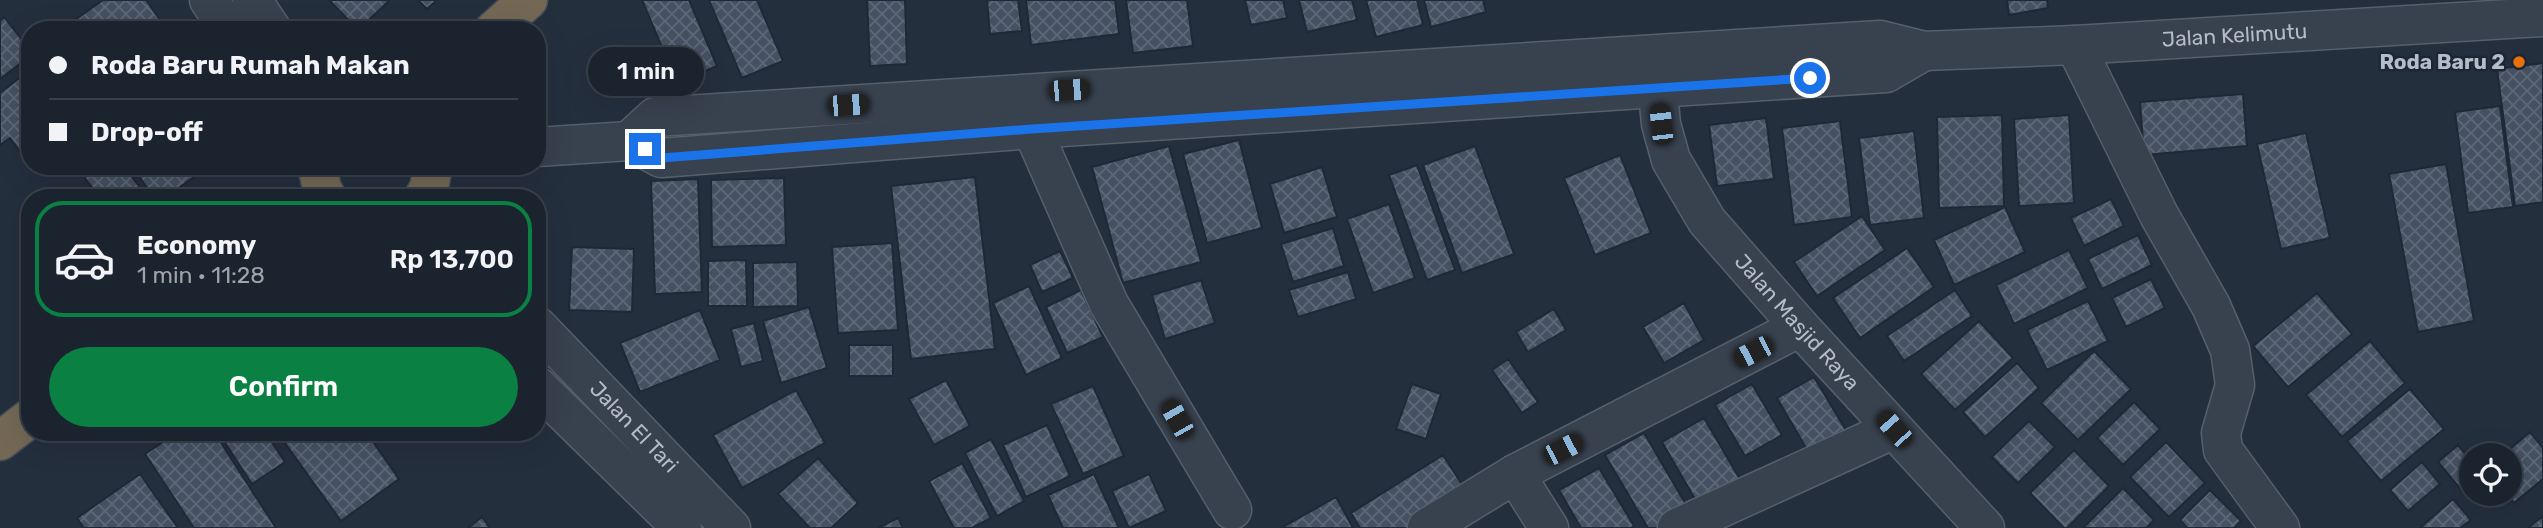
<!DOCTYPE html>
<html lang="en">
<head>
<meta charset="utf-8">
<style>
  :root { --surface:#1b232e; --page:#282f3a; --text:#f1f3f6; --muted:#a0a4aa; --line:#39404a; --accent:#0b8043 }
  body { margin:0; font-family:Rubik,sans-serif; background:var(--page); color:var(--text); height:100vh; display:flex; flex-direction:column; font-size:26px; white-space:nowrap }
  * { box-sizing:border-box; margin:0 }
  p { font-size:23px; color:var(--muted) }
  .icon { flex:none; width:38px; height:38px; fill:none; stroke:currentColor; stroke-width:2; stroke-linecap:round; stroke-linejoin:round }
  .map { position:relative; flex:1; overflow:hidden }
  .sheet { position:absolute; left:21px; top:189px; width:525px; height:252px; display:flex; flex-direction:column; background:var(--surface); border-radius:28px; box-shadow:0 7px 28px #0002,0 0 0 2px var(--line) }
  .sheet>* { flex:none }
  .guide { position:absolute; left:21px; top:21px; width:525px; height:154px; border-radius:28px; box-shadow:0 7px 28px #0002,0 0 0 2px var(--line); display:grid; align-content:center; height:154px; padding:0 28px; background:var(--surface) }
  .buttons { position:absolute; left:2459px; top:443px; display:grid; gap:14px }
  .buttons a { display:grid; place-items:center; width:63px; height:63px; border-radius:50%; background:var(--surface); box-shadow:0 7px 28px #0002,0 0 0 2px var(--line); font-size:35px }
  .end { position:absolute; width:32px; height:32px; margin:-16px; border:9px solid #1a73e8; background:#fff; box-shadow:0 0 0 4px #fff }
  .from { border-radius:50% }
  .bubble { position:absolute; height:49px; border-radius:24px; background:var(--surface); box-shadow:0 7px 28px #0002,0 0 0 2px var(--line); font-size:23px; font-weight:600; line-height:49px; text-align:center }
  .car { position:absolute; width:21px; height:42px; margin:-21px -10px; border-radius:9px; box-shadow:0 0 5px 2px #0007; background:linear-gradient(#222 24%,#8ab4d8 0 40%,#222 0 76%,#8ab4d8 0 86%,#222 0) }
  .guide b { display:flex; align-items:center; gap:24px; height:66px; font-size:26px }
  .guide b+b { border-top:2px solid var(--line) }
  .guide i { width:18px; height:18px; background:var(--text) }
  ul { padding:12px 0 0; list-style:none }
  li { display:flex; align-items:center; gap:21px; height:116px; margin:0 14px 10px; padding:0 14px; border:4px solid var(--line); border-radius:28px }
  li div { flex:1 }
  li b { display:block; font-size:26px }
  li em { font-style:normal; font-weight:600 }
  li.active { border-color:var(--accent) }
  li>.icon { width:63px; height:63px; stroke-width:1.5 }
  .cta { display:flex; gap:14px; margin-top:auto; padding:14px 28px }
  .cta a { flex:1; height:80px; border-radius:42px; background:var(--accent); color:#fff; font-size:28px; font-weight:600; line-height:80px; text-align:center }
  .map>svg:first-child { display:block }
</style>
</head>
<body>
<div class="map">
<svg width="2543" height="528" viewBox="0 0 2543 528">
  <defs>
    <pattern id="building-cross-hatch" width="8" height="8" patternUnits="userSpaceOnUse" patternTransform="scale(1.75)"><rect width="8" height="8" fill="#455162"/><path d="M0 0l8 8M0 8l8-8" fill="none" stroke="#5d6877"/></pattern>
  </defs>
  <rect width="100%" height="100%" fill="#242f3e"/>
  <path fill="url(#building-cross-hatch)" stroke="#1f2835" stroke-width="2" d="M 103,0 L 146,0 L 167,30 L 61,30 Z
    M 329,0 L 390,0 L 358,30 Z
    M 418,0 L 437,0 L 427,9 Z
    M 642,0 L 689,0 L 717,66 L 677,83 Z
    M 709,0 L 757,0 L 783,61 L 742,78 Z
    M 867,0 L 905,0 L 907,64 L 870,66 Z
    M 987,0 L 1018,0 L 1022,31 L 990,34 Z
    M 1026,0 L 1115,0 L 1119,34 L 1031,45 Z
    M 1126,0 L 1187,0 L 1193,46 L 1133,53 Z
    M 1245,0 L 1283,0 L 1287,18 L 1251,25 Z
    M 1299,0 L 1352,0 L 1357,20 L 1307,32 Z
    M 1366,0 L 1417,0 L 1423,25 L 1376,37 Z
    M 1424,0 L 1483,0 L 1486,12 L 1431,27 Z
    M 2007,0 L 2047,0 L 2048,8 L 2009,15 Z
    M 4,17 L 30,50 L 30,56 L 0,79 L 0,21 Z
    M 2543,63 L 2543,202 L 2515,206 L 2497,69 Z
    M 30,70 L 30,148 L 22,154 L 10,138 L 0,145 L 0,93 Z
    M 2243,94 L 2247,146 L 2144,155 L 2140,102 Z
    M 2500,106 L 2513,207 L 2468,213 L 2455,112 Z
    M 2002,115 L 2004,206 L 1939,208 L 1937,117 Z
    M 2069,115 L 2074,203 L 2019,206 L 2014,119 Z
    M 1766,118 L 1774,179 L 1717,186 L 1709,125 Z
    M 1840,121 L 1852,217 L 1794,225 L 1782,128 Z
    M 1914,131 L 1924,218 L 1870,225 L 1859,138 Z
    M 2306,133 L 2330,238 L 2281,249 L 2257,144 Z
    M 1239,140 L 1262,228 L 1207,243 L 1183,154 Z
    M 1169,146 L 1201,262 L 1123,283 L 1092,167 Z
    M 1475,146 L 1514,254 L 1462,273 L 1423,165 Z
    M 1620,155 L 1651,233 L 1595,255 L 1564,178 Z
    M 2446,164 L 2474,321 L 2418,332 L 2389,174 Z
    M 1417,165 L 1455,270 L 1427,280 L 1389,175 Z
    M 76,166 L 124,166 L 147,197 L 100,198 Z
    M 132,166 L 209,166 L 165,198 L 154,198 Z
    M 1322,167 L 1337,217 L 1284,233 L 1270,184 Z
    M 975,177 L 995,349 L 911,359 L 891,186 Z
    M 784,178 L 786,245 L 712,247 L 711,180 Z
    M 698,179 L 702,292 L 655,294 L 651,181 Z
    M 2111,199 L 2124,226 L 2084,246 L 2071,218 Z
    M 1389,204 L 1415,278 L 1373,293 L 1347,219 Z
    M 2005,207 L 2025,252 L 1954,285 L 1934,240 Z
    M 1862,216 L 1885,250 L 1817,296 L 1794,262 Z
    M 1333,228 L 1344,266 L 1293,282 L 1281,244 Z
    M 2138,235 L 2152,265 L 2102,289 L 2088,259 Z
    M 892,243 L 898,330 L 838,333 L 832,247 Z
    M 572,247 L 634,249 L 632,312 L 569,310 Z
    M 1907,248 L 1934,287 L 1860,338 L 1833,298 Z
    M 2069,250 L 2088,288 L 2014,324 L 1996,285 Z
    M 1060,251 L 1073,278 L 1042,292 L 1030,265 Z
    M 746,260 L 747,306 L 708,306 L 708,261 Z
    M 797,262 L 798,306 L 753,307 L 753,263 Z
    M 1348,272 L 1356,299 L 1298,317 L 1289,290 Z
    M 2151,279 L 2165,308 L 2126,327 L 2112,298 Z
    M 1201,280 L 1215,323 L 1165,339 L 1152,295 Z
    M 1029,286 L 1062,358 L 1026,375 L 993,303 Z
    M 1081,290 L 1103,337 L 1067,353 L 1046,307 Z
    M 1955,290 L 1972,316 L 1904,361 L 1887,336 Z
    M 2317,293 L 2352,334 L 2288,387 L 2253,346 Z
    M 2088,301 L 2108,341 L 2047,370 L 2027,330 Z
    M 1684,303 L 1704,340 L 1664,363 L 1643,327 Z
    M 809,307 L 827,368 L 781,383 L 763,321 Z
    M 1554,309 L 1566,330 L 1528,352 L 1516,332 Z
    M 700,310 L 720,360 L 640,392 L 620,343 Z
    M 1979,321 L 2013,358 L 1955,410 L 1921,374 Z
    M 754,323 L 763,361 L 741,367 L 731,329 Z
    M 2370,341 L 2405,383 L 2342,437 L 2306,395 Z
    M 849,345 L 893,345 L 893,376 L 849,376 Z
    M 2094,351 L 2131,389 L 2078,440 L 2041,403 Z
    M 1508,359 L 1538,402 L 1522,413 L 1492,370 Z
    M 2017,363 L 2039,388 L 1985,437 L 1963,412 Z
    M 1814,377 L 1847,432 L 1809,453 L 1777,398 Z
    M 946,380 L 970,426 L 934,445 L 909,399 Z
    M 1412,384 L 1441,394 L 1426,439 L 1396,429 Z
    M 1752,384 L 1782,435 L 1745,456 L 1715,405 Z
    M 1093,386 L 1124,456 L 1083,474 L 1051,404 Z
    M 2410,389 L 2444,429 L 2381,481 L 2347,441 Z
    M 796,390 L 825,443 L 742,488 L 713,435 Z
    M 2134,402 L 2160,429 L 2123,465 L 2097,438 Z
    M 1704,418 L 1741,481 L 1699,506 L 1662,442 Z
    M 2029,421 L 2055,447 L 2018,483 L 1992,457 Z
    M 1047,425 L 1070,476 L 1026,497 L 1003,445 Z
    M 178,432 L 214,432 L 276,528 L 194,528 L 145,454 Z
    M 218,432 L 265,432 L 285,462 L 252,484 Z
    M 277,432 L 366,432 L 399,479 L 341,521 Z
    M 2530,432 L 2543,448 L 2543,479 L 2514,503 L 2506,494 L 2510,494 L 2510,455 L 2503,455 Z
    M 1644,433 L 1691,513 L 1664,528 L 1648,528 L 1605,455 Z
    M 991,439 L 1024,501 L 997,516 L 965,453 Z
    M 2166,442 L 2205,483 L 2169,517 L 2130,477 Z
    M 2458,445 L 2471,461 L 2471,487 L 2464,493 L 2438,462 Z
    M 2074,450 L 2109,486 L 2067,528 L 2064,528 L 2030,493 Z
    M 1443,455 L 1470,497 L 1420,528 L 1360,528 L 1351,513 Z
    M 818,458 L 858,503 L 831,528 L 810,528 L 778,494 Z
    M 2422,462 L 2440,484 L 2408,511 L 2390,490 Z
    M 962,463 L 991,518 L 972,528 L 954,528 L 929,481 Z
    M 1599,468 L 1634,526 L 1631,528 L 1581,528 L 1559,490 Z
    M 140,474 L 178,528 L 84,528 L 77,518 Z
    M 1094,474 L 1119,528 L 1063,528 L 1048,495 Z
    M 1149,474 L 1166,511 L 1129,528 L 1112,491 Z
    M 2123,488 L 2154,520 L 2146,528 L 2083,528 Z
    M 2210,490 L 2241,521 L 2234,528 L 2187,528 L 2180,520 Z
    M 1336,497 L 1353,528 L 1281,528 Z
    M 2453,499 L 2471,520 L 2460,528 L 2420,528 Z
    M 2543,516 L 2543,528 L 2530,528 L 2529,527 Z
    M 482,517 L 490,528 L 468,528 Z
    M 898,518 L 903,528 L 878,528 Z"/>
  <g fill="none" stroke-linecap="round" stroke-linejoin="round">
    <defs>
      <g id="minor">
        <path d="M 209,0 L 229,30"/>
        <path d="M 252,0 L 272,30"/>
        <path d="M 2075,45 L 2159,215 L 2211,306 L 2230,350 L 2235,385 L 2221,433 L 2223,450 L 2280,528"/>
        <path id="s1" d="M 1655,62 L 1661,124 L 1671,160 L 1707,221 L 1800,327 L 1985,528"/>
        <path d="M 1032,129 L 1109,304 L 1232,510"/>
        <path id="s2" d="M 629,141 L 655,117 L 1880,40 L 1924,51 L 2075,45 L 2543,17"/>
        <path d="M 537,147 L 629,141 L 661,158 L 1032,129 L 1886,73 L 1924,51"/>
        <path id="s3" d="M 537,326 L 731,528"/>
        <path d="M 537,386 L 682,528"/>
        <path d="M 1515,474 L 1549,528"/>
        <path d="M 1427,528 L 1515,474 L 1800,327"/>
        <path d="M 1677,528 L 1894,429"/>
      </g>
      <path id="highway" d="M 494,30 L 528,0
        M 317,166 L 322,188 L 327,198
        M 423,198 L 429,188 L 433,166
        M 0,441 L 30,418"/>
    </defs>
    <use href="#minor" stroke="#565f6c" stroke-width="41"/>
    <use href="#highway" stroke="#434c59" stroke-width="41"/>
    <use href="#minor" stroke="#38414e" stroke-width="38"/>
    <use href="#highway" stroke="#746855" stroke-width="38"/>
  </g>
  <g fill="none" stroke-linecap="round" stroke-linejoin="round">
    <path stroke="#1a73e8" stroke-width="9" d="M 645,149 L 661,158 L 1032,129 L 1810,78"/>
  </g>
  <circle fill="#e8710a" stroke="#1d2633" stroke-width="2.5" cx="2519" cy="62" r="7"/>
  <g text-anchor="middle" stroke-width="5" stroke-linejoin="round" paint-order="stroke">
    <g font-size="21" fill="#b4bcc9" stroke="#1d2633">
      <text dy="7" stroke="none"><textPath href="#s2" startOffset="1619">Jalan Kelimutu</textPath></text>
      <text dy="7" stroke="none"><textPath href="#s1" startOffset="306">Jalan Masjid Raya</textPath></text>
      <text dy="7" stroke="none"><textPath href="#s3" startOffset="140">Jalan El Tari</textPath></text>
    </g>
    <g font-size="21" font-weight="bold" fill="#b4bcc9" stroke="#1d2633" text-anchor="end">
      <text x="2505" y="69">Roda Baru 2</text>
    </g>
  </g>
</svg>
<div class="buttons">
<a><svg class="icon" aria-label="locate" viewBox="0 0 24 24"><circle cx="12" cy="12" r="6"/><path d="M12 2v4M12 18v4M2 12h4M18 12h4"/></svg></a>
</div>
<i class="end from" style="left:1810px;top:78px"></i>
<i class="end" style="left:645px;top:149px"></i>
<div class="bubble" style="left:588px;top:47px;width:116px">1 min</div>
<i class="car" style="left:1069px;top:90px;rotate:86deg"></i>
<i class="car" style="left:848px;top:105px;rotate:86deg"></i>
<i class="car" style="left:1661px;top:124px;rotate:354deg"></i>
<i class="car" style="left:1753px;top:352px;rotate:243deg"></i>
<i class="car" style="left:1177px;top:419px;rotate:330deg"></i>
<i class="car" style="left:1894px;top:429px;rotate:318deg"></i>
<i class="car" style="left:1563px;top:449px;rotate:63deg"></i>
<div class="guide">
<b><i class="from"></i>Roda Baru Rumah Makan</b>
<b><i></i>Drop-off</b>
</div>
<section class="sheet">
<ul>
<li class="active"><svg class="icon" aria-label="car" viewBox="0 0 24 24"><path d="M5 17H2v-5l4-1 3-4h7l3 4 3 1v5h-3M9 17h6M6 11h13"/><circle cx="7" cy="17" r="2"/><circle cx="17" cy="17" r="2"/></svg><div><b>Economy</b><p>1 min · 11:28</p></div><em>Rp 13,700</em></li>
</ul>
<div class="cta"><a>Confirm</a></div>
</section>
</div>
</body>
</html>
